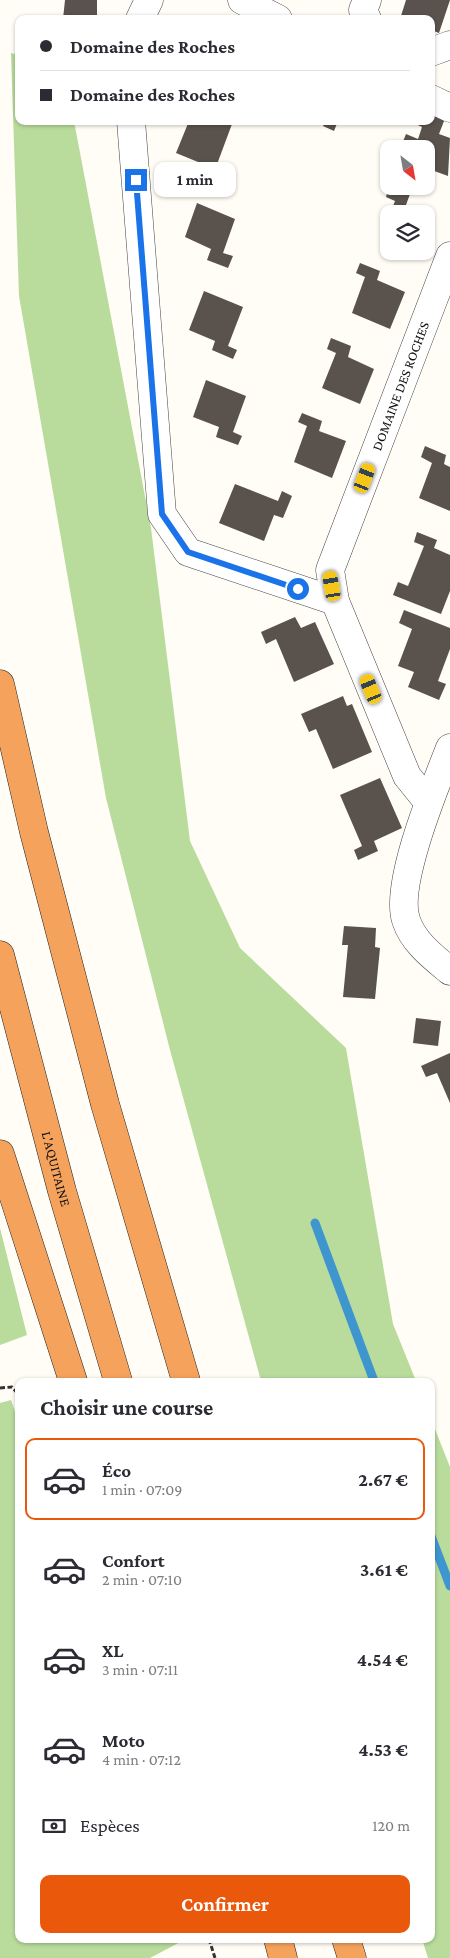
<!DOCTYPE html>
<html lang="fr">
<head>
<meta charset="utf-8">
<style>
  :root { --surface:#fff; --page:#f7f7f7; --text:#2b2b33; --muted:#7c7c81; --line:#e1e1e2; --accent:#ea580c }
  body { margin:0; font-family:"Crimson Pro",serif; background:var(--page); color:var(--text); height:100vh; display:flex; flex-direction:column; font-size:19px; white-space:nowrap }
  * { box-sizing:border-box; margin:0 }
  p { font-size:16px; color:var(--muted) }
  .icon { flex:none; width:28px; height:28px; fill:none; stroke:currentColor; stroke-width:2; stroke-linecap:round; stroke-linejoin:round }
  .map { position:relative; flex:1; overflow:hidden }
  .sheet { position:absolute; left:15px; top:1378px; width:420px; height:565px; display:flex; flex-direction:column; background:var(--surface); border-radius:10px; box-shadow:0 1px 4px #0004 }
  .sheet>* { flex:none }
  .top-card { position:absolute; left:15px; top:15px; width:420px; height:110px; border-radius:10px; box-shadow:0 1px 4px #0004; display:grid; align-content:center; height:110px; padding:0 25px; background:var(--surface) }
  .needle { width:32px; rotate:149deg }
  .tools { position:absolute; left:380px; top:140px; display:grid; gap:10px }
  .tools a { display:grid; place-items:center; width:55px; height:55px; border-radius:10px; background:var(--surface); box-shadow:0 1px 4px #0004; font-size:25px }
  .end { position:absolute; width:22px; height:22px; margin:-11px; border:6px solid #1a73e8; background:#fff; box-shadow:0 0 0 2px #fff }
  .from { border-radius:50% }
  .bubble { position:absolute; height:35px; border-radius:10px; background:var(--surface); box-shadow:0 1px 4px #0004; font-size:16px; font-weight:700; line-height:35px; text-align:center }
  .car { position:absolute; width:15px; height:30px; margin:-15px -8px; border-radius:6px; box-shadow:0 0 4px 1px #0007; background:linear-gradient(#f5c518 24%,#345 0 40%,#f5c518 0 76%,#345 0 86%,#f5c518 0) }
  .top-card b { display:flex; align-items:center; gap:18px; height:48px; font-size:19px }
  .top-card b+b { border-top:1px solid var(--line) }
  .top-card i { width:12px; height:12px; background:var(--text) }
  ul { padding:0; list-style:none }
  li { display:flex; align-items:center; gap:15px; height:82px; margin:0 10px 8px; padding:0 15px; border:2px solid transparent; border-radius:10px }
  li div { flex:1 }
  li b { display:block; font-size:19px }
  li em { font-style:normal; font-weight:700 }
  li.on { border-color:var(--accent) }
  li>.icon { width:45px; height:45px; stroke-width:1.5 }
  h2 { padding:0 25px; font-size:22px; line-height:60px }
  .pay { display:flex; align-items:center; gap:12px; height:55px; padding:0 25px; font-size:19px }
  .pay p { margin-inline-start:auto }
  .cta { display:flex; gap:10px; margin-top:auto; padding:10px 25px }
  .cta a { flex:1; height:58px; border-radius:10px; background:var(--accent); color:#fff; font-size:20px; font-weight:700; line-height:58px; text-align:center }
  .map>svg:first-child { display:block }
</style>
</head>
<body>
<div class="map">
<svg width="450" height="1958" viewBox="0 0 450 1958">
  <rect width="100%" height="100%" fill="#fffdf5"/>
  <path fill="#b9dc9c" d="M 11,53 L 19,55 L 19,121 L 74,121 L 151,528 L 190,841 L 240,948 L 346,1048 L 393,1324 L 416,1381 L 261,1381 L 170,1050 L 106,798 L 19,296 Z
    M 0,1228 L 27,1335 L 0,1345 Z
    M 11,1400 L 19,1423 L 19,1939 L 186,1939 L 150,1958 L 0,1958 L 0,1403 Z
    M 431,1419 L 450,1467 L 450,1958 L 428,1958 L 422,1939 L 431,1939 Z"/>
  <g fill="none" stroke-linecap="round" stroke-linejoin="round">
    <path stroke="#3f96cf" stroke-width="9" d="M 315,1223 L 374,1381
      M 431,1536 L 450,1586"/>
  </g>
  <path fill="#5a524d" d="M 65,0 L 97,0 L 97,19 L 63,19 Z
    M 406,0 L 450,0 L 439,33 L 431,30 L 431,19 L 400,19 Z
    M 431,110 L 446,116 L 439,134 L 450,138 L 448,176 L 426,168 L 426,149 L 400,149 L 406,134 L 418,139 L 422,127 L 409,121 L 431,121 Z
    M 189,121 L 226,121 L 232,124 L 216,167 L 224,171 L 220,181 L 200,173 L 203,164 L 176,153 Z
    M 325,121 L 338,121 L 334,131 L 323,126 Z
    M 389,186 L 410,194 L 406,205 L 426,214 L 390,214 L 395,201 L 386,197 Z
    M 197,203 L 235,219 L 223,253 L 233,256 L 228,268 L 207,260 L 211,249 L 185,237 Z
    M 426,214 L 433,216 L 426,233 Z
    M 389,217 L 389,240 L 381,237 Z
    M 360,263 L 380,271 L 377,280 L 405,292 L 390,329 L 352,313 L 365,277 L 356,273 Z
    M 204,291 L 243,307 L 228,346 L 237,350 L 233,359 L 212,350 L 215,341 L 189,330 Z
    M 331,338 L 351,346 L 348,357 L 374,369 L 360,404 L 322,388 L 336,353 L 327,349 Z
    M 206,380 L 246,396 L 233,432 L 242,436 L 238,445 L 216,437 L 219,427 L 193,417 Z
    M 302,413 L 322,421 L 319,431 L 346,441 L 332,478 L 294,462 L 307,426 L 298,422 Z
    M 425,446 L 446,455 L 444,464 L 450,467 L 450,511 L 419,498 L 432,463 L 421,457 Z
    M 235,484 L 278,501 L 282,491 L 292,496 L 283,518 L 274,515 L 264,541 L 219,523 Z
    M 417,532 L 437,540 L 434,548 L 450,555 L 450,591 L 441,614 L 393,595 L 398,582 L 408,586 L 424,546 L 414,542 Z
    M 404,610 L 450,628 L 450,649 L 438,681 L 446,684 L 439,700 L 408,687 L 414,672 L 398,666 L 412,629 L 399,623 Z
    M 295,617 L 301,628 L 315,622 L 334,664 L 294,682 L 276,639 L 266,644 L 261,632 Z
    M 343,696 L 347,706 L 352,704 L 372,752 L 333,769 L 316,729 L 309,732 L 301,714 Z
    M 380,778 L 402,828 L 374,841 L 378,851 L 358,860 L 354,850 L 362,846 L 340,795 Z
    M 344,926 L 376,928 L 375,947 L 380,948 L 375,999 L 343,997 L 348,945 L 342,945 Z
    M 416,1018 L 441,1021 L 438,1046 L 413,1043 Z
    M 450,1053 L 450,1103 L 437,1073 L 426,1077 L 421,1066 Z"/>
  <g fill="none" stroke-linecap="round" stroke-linejoin="round">
    <defs>
      <g id="minor">
        <path d="M 242,0 L 278,19"/>
        <path d="M 367,0 L 363,10 L 367,19"/>
        <path d="M 140,19 L 149,0"/>
        <path d="M 431,52 L 450,45"/>
        <path d="M 431,99 L 450,108"/>
        <path d="M 131,121 L 162,514 L 188,552 L 335,601"/>
        <path d="M 450,748 C 436,784 394,884 406,920 C 413,942 433,957 450,971"/>
        <path id="s1" d="M 428,802 L 407,776 L 335,601 L 330,570 L 450,256"/>
      </g>
      <g id="highway">
        <path d="M 0,684 L 34,832 L 105,1104 L 186,1381"/>
        <path id="s2" d="M 0,955 L 62,1191 L 118,1381"/>
        <path d="M 0,1154 L 73,1381"/>
        <path d="M 278,1939 L 283,1958"/>
        <path d="M 346,1939 L 352,1958"/>
      </g>
    </defs>
    <use href="#minor" stroke="#444" stroke-width="29"/>
    <use href="#highway" stroke="#222" stroke-width="29"/>
    <path stroke="#333" stroke-width="3" stroke-dasharray="5 2.5" stroke-linecap="butt" d="M 0,1388 L 12,1387 L 19,1395
      M 209,1939 L 215,1958"/>
    <use href="#minor" stroke="#fff" stroke-width="28"/>
    <use href="#highway" stroke="#f5a25d" stroke-width="28"/>
  </g>
  <g fill="none" stroke-linecap="round" stroke-linejoin="round">
    <path stroke="#1a73e8" stroke-width="6" d="M 136,180 L 162,514 L 188,552 L 298,589"/>
  </g>
  <g text-anchor="middle" stroke-width="5" stroke-linejoin="round" paint-order="stroke">
    <g font-size="14" fill="#111" stroke="#fff">
      <text dy="5" stroke="none"><textPath href="#s1" startOffset="451">DOMAINE DES ROCHES</textPath></text>
      <text dy="5" stroke="none"><textPath href="#s2" startOffset="221">L'AQUITAINE</textPath></text>
    </g>
  </g>
</svg>
<div class="tools">
<a><svg class="needle" viewBox="-14 -14 28 28"><path d="M0-13l5 13h-10z" fill="#e53935"/><path d="M0 13l5-13h-10z" fill="#7c7c81"/></svg></a>
<a><svg class="icon" aria-label="layers" viewBox="0 0 24 24"><path d="M12 4l9 5-9 5-9-5zM3 14l9 5 9-5"/></svg></a>
</div>
<i class="end from" style="left:298px;top:589px"></i>
<i class="end" style="left:136px;top:180px"></i>
<div class="bubble" style="left:154px;top:162px;width:82px">1 min</div>
<i class="car" style="left:365px;top:478px;rotate:21deg"></i>
<i class="car" style="left:332px;top:586px;rotate:350deg"></i>
<i class="car" style="left:371px;top:689px;rotate:337deg"></i>
<div class="top-card">
<b><i class="from"></i>Domaine des Roches</b>
<b><i></i>Domaine des Roches</b>
</div>
<section class="sheet">
<h2>Choisir une course</h2>
<ul>
<li class="on"><svg class="icon" aria-label="car" viewBox="0 0 24 24"><path d="M5 17H2v-5l4-1 3-4h7l3 4 3 1v5h-3M9 17h6M6 11h13"/><circle cx="7" cy="17" r="2"/><circle cx="17" cy="17" r="2"/></svg><div><b>Éco</b><p>1 min · 07:09</p></div><em>2.67 €</em></li>
<li><svg class="icon" aria-label="car" viewBox="0 0 24 24"><path d="M5 17H2v-5l4-1 3-4h7l3 4 3 1v5h-3M9 17h6M6 11h13"/><circle cx="7" cy="17" r="2"/><circle cx="17" cy="17" r="2"/></svg><div><b>Confort</b><p>2 min · 07:10</p></div><em>3.61 €</em></li>
<li><svg class="icon" aria-label="car" viewBox="0 0 24 24"><path d="M5 17H2v-5l4-1 3-4h7l3 4 3 1v5h-3M9 17h6M6 11h13"/><circle cx="7" cy="17" r="2"/><circle cx="17" cy="17" r="2"/></svg><div><b>XL</b><p>3 min · 07:11</p></div><em>4.54 €</em></li>
<li><svg class="icon" aria-label="car" viewBox="0 0 24 24"><path d="M5 17H2v-5l4-1 3-4h7l3 4 3 1v5h-3M9 17h6M6 11h13"/><circle cx="7" cy="17" r="2"/><circle cx="17" cy="17" r="2"/></svg><div><b>Moto</b><p>4 min · 07:12</p></div><em>4.53 €</em></li>
</ul>
<div class="pay"><svg class="icon" aria-label="cash" viewBox="0 0 24 24"><path d="M3 7h18v10H3z"/><circle cx="12" cy="12" r="2"/></svg>Espèces<p>120 m</p></div>
<div class="cta"><a>Confirmer</a></div>
</section>
</div>
</body>
</html>
